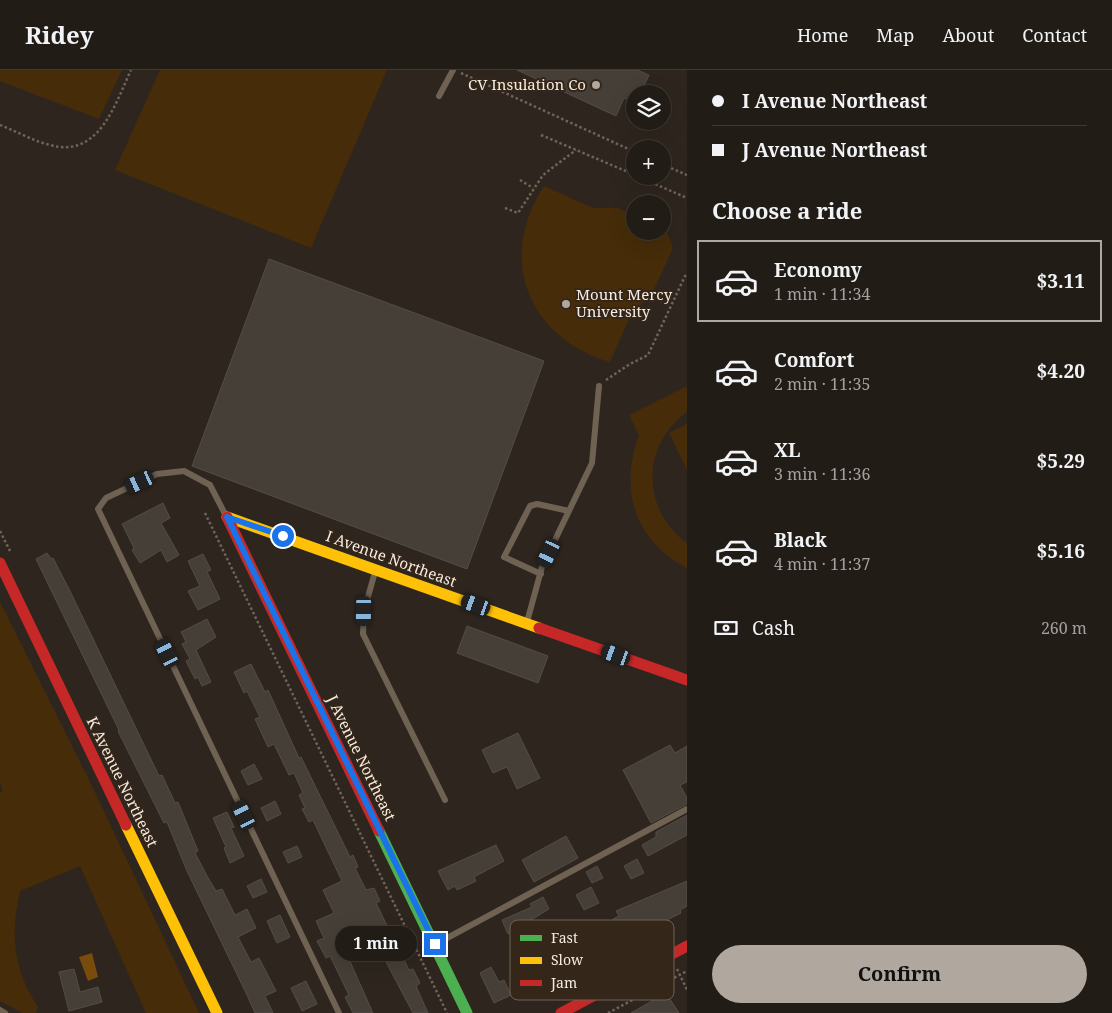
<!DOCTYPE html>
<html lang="en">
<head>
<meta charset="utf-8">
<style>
  :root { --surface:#221c16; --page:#2e2923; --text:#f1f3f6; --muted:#a2a1a1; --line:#3f3a35; --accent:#b0a79e }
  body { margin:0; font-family:"Noto Serif",serif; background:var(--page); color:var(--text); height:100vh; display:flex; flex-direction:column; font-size:19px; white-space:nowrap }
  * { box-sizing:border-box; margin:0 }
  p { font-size:16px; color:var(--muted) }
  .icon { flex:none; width:28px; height:28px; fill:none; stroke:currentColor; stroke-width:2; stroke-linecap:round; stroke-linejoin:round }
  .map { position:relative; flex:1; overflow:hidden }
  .side { display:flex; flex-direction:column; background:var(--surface); width:425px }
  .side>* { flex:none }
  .top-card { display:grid; align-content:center; height:110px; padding:0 25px; background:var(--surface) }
  .fabs { position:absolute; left:626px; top:15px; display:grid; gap:10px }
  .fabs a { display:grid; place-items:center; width:45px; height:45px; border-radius:50%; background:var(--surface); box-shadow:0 5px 20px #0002,0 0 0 1px var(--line); font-size:25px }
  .end { position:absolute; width:22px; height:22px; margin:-11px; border:6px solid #1a73e8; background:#fff; box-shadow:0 0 0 2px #fff }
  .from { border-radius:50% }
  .bubble { position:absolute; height:35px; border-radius:18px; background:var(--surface); box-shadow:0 5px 20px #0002,0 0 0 1px var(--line); font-size:16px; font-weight:700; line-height:35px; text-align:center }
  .car { position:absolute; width:15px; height:30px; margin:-15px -8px; border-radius:6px; box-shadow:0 0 4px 1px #0007; background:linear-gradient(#222 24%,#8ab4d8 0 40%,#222 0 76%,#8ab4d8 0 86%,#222 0) }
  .top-card b { display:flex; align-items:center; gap:18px; height:48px; font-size:19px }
  .top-card b+b { border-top:1px solid var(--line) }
  .top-card i { width:12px; height:12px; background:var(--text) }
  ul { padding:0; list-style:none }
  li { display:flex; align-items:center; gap:15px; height:82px; margin:0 10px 8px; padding:0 15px; border:2px solid transparent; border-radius:0px }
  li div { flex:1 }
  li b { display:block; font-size:19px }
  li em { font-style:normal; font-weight:700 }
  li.selected { border-color:var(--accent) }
  li>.icon { width:45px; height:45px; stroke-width:1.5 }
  h2 { padding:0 25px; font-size:22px; line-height:60px }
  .pay { display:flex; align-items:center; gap:12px; height:55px; padding:0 25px; font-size:19px }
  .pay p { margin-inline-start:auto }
  .primary-button { display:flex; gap:10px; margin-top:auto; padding:10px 25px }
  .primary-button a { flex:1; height:58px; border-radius:30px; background:var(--accent); color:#111; font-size:20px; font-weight:700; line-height:58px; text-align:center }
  header { display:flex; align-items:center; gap:30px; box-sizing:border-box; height:70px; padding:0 25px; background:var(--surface); border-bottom:1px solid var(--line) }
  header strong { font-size:24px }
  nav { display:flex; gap:28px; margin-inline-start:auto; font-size:18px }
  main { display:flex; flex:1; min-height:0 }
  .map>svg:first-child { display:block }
</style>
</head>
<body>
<header>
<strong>Ridey</strong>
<nav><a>Home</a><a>Map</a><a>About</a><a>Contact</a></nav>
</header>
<main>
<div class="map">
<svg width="687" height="943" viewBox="0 0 687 943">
  <rect width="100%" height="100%" fill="#2e261e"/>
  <path fill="#462c09" d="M 0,0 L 122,0 L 99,49 L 0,11 Z
    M 160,0 L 387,0 L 311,178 L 115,100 Z
    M 544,116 L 593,138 L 618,138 L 635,146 L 635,161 L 662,161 L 663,159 L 666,160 L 673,178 L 651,226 L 632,242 L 610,292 C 527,268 497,188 544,116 Z
    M 687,316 L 687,342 C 641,375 641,440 687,473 L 687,498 C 634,470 619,420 639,365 L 629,345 Z
    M 687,354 L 687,400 L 669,363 Z
    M 0,532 L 91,714 L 199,943 L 146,943 L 80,796 L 20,821 C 10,865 13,899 38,937 L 36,943 L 22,943 L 0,931 L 0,722 L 3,722 L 0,713 Z"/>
  <path fill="#794b0c" d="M 92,883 L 98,907 L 88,911 L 79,887 Z"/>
  <path fill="#463f38" stroke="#544d46" d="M 517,0 L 637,0 L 649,5 L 640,24 L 635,24 L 635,33 L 624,28 L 616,46 Z
    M 269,189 L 544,291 L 467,499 L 192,396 Z
    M 163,433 L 170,448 L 161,453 L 179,485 L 167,492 L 161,480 L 140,493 L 132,480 L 134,478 L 122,454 Z
    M 47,483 L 51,489 L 53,488 L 70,521 L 159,706 L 162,705 L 175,733 L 178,732 L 198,781 L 195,783 L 207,806 L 216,821 L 222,819 L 235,845 L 247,839 L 256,858 L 238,867 L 251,892 L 259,888 L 276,921 L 265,926 L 273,943 L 255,943 L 247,925 L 187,801 L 167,752 L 164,753 L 118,661 L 119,660 L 36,489 Z
    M 203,484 L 211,500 L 207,502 L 220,529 L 198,540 L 188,521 L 200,516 L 188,491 Z
    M 207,549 L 216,567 L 196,580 L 211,612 L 202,616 L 198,607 L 195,609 L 186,591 L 190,589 L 182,574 L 186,572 L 181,562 Z
    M 467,556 L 548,586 L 538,613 L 457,583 Z
    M 251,594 L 265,622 L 268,620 L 299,688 L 301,687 L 350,787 L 353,785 L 358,797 L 355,798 L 366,820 L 374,818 L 380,831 L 376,833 L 394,870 L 409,900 L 413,899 L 420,913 L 416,916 L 428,943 L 413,943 L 376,873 L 348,887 L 373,943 L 353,943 L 345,927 L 349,925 L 330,886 L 326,888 L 317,871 L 324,868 L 316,851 L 334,843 L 323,820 L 342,811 L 313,750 L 309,752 L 302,739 L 305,738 L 299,725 L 303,723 L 294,703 L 289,705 L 274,674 L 268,677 L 255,649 L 260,647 L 247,621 L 244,623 L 234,602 Z
    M 518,663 L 540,708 L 517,719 L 507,697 L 493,703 L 482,680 Z
    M 670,675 L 675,683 L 687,676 L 687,712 L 680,715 L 687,728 L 687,734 L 651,753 L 623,700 Z
    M 254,694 L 262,709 L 248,715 L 241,701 Z
    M 275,731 L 281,744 L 267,751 L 261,738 Z
    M 227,742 L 234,757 L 231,758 L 244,786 L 230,793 L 224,778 L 226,777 L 213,748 Z
    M 687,745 L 687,765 L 648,786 L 642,775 L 656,767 L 656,762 Z
    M 566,766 L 578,788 L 534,812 L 522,790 Z
    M 496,775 L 504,791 L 474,807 L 476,811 L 457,820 L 455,816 L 448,820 L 438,801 Z
    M 297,776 L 302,787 L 288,793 L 283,782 Z
    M 637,789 L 644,803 L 631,809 L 624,796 Z
    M 597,796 L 603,808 L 592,813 L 586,802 Z
    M 261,809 L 267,822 L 253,828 L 247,816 Z
    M 687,811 L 687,836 L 680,840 L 681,843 L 625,871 L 624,868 L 605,878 L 608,883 L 596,889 L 592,885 L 572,895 L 574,899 L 540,916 L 537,911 L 529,896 L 550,887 L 547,881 L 564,872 L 567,878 L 615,853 L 613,849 L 619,846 L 616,841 Z
    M 591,817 L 599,833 L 584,840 L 576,825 Z
    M 543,827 L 549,839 L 508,864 L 502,850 L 532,837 L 530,834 Z
    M 280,845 L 290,867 L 277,873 L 267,851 Z
    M 491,897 L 499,912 L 504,910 L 511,925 L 494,933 L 480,903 Z
    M 74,899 L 80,922 L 98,917 L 102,932 L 69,941 L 59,902 Z
    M 306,911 L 317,934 L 302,941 L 291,918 Z
    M 666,923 L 679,943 L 631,943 Z"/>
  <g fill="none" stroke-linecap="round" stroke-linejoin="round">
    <path stroke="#6f6459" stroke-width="2.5" stroke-dasharray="2.5 2.5" stroke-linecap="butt" d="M 461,3 L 635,82
      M 0,55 C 16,61 33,71 50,75 C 99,89 115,34 131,0
      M 541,65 L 635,105
      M 662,94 L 687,105
      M 637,106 L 687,128
      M 520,110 L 533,118
      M 505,138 L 518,143 L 543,105 L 576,80
      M 606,310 L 630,294 L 648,285 L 685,206 L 687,207
      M 205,443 L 447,943
      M 0,461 L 10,481
      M 677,899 L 687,920
      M 608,943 L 687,901"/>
    <path stroke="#6f6253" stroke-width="6" d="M 439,26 L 453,0
      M 226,446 L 210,415 L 184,401 L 157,404 L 106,428 L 98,439 L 339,943
      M 375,502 L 364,541 L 363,564 L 445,730
      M 541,504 L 504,487 L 530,436 L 537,434 L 569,441
      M 527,552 L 542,497 L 592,393 L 599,316
      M 436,874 L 687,739
      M 0,940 L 5,943"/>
    <path stroke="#4caf50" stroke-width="11" d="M 379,761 L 467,943"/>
    <path stroke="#ffc107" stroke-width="11" d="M 227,447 L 539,558
      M 126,755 L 217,943"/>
    <path stroke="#c62828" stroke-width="11" d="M 227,447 L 379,761
      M 0,493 L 126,755
      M 539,558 L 687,610
      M 561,943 L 687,876"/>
  </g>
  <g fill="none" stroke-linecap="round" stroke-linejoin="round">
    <path stroke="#1a73e8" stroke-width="6" d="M 283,466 L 227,447 L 435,874"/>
  </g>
  <g fill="#b0a79e" stroke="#342618" stroke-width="2">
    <circle cx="596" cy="15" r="5"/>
    <circle cx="566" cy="234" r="5"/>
  </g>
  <g text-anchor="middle" stroke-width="4" stroke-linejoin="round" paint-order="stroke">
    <g font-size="15" fill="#f6ece3" stroke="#342618" text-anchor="end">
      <text x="586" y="20">CV Insulation Co</text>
      <text x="576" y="230" text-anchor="start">Mount Mercy<tspan x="576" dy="17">University</tspan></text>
    </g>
    <g font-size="15" fill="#f6ece3" stroke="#342618">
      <text transform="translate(391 489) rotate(20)" y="5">I Avenue Northeast</text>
      <text transform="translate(361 688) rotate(64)" y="5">J Avenue Northeast</text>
      <text transform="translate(122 712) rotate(64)" y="5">K Avenue Northeast</text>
    </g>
  </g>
  <rect x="510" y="850" width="164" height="80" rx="8" fill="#342618" stroke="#6e6155" stroke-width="1"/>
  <rect x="520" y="865" width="22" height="6" fill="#4caf50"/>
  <rect x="520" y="887" width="22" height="7" fill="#ffc107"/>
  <rect x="520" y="910" width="22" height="6" fill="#c62828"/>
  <g font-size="14" fill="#f6ece3">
    <text x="551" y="873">Fast</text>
    <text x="551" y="895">Slow</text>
    <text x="551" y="918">Jam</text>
  </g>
</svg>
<div class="fabs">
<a><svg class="icon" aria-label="layers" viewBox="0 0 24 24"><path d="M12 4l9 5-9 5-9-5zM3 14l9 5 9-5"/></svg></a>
<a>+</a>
<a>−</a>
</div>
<i class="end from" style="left:283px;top:466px"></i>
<i class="end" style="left:435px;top:874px"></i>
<div class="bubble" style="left:335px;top:856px;width:82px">1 min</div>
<i class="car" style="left:140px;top:412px;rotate:245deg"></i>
<i class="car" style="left:549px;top:483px;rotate:205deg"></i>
<i class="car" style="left:476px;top:535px;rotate:290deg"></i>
<i class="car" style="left:364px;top:541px;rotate:181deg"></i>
<i class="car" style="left:167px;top:583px;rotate:334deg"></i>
<i class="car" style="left:616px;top:585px;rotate:290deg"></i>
<i class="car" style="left:244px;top:745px;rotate:334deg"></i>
</div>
<section class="side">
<div class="top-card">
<b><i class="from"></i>I Avenue Northeast</b>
<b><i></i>J Avenue Northeast</b>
</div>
<h2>Choose a ride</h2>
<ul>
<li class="selected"><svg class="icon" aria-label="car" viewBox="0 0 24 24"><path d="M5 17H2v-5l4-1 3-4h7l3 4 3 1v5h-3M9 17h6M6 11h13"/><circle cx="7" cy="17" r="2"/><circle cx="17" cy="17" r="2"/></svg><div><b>Economy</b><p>1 min · 11:34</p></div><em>$3.11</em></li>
<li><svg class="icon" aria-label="car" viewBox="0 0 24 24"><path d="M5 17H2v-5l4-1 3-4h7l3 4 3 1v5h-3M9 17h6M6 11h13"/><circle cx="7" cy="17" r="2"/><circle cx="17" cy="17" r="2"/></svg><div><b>Comfort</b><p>2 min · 11:35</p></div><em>$4.20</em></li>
<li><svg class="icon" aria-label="car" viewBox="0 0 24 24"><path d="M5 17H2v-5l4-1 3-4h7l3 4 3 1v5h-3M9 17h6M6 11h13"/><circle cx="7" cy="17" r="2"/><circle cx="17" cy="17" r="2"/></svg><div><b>XL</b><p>3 min · 11:36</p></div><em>$5.29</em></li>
<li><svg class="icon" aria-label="car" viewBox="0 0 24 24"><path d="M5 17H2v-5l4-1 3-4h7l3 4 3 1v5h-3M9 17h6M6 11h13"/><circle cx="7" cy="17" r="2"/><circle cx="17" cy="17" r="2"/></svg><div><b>Black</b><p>4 min · 11:37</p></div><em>$5.16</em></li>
</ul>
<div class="pay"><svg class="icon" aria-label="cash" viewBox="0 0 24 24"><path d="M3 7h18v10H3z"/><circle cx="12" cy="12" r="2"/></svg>Cash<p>260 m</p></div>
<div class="primary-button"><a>Confirm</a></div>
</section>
</main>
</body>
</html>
